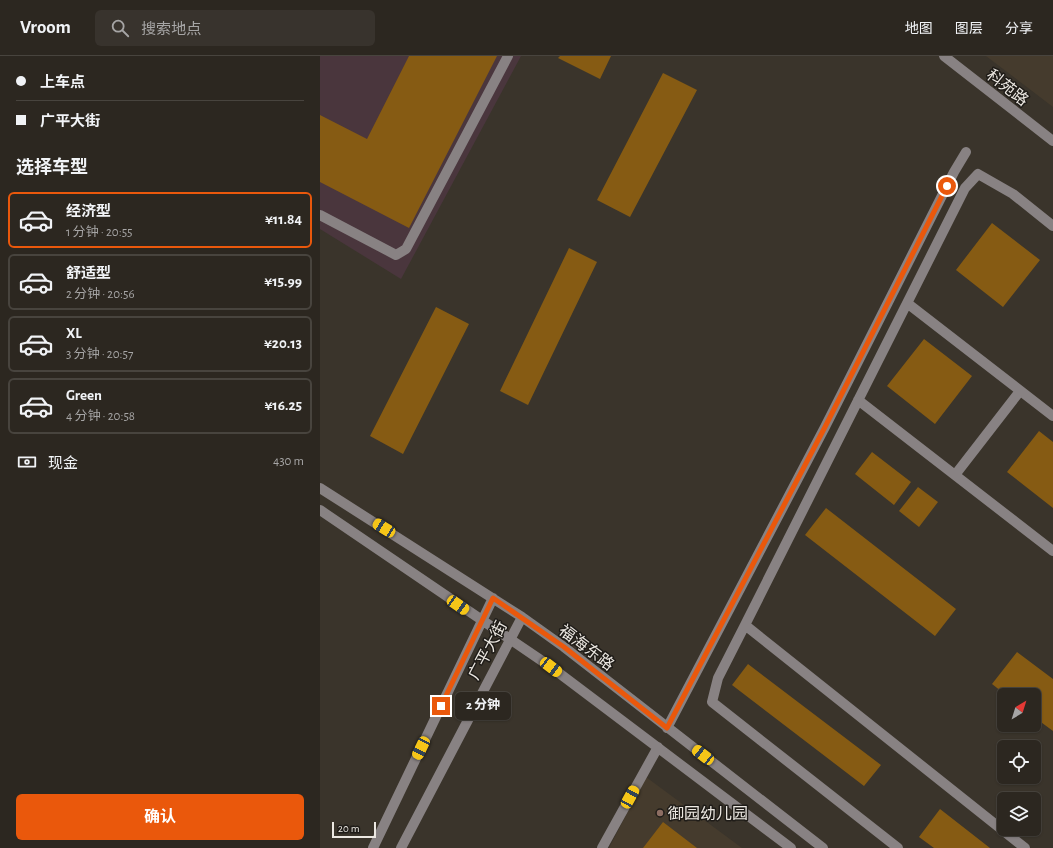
<!DOCTYPE html>
<html lang="zh">
<head>
<meta charset="utf-8">
<style>
  :root { --surface:#2c2720; --page:#38332d; --text:#f1f3f6; --muted:#a6a5a5; --line:#48443e; --accent:#ea580c }
  body { margin:0; font-family:"Alegreya Sans","Noto Sans SC",sans-serif; background:var(--page); color:var(--text); height:100vh; display:flex; flex-direction:column; font-size:15px; white-space:nowrap }
  * { box-sizing:border-box; margin:0 }
  p { font-size:13px; color:var(--muted) }
  .icon { flex:none; width:22px; height:22px; fill:none; stroke:currentColor; stroke-width:2; stroke-linecap:round; stroke-linejoin:round }
  .map { position:relative; flex:1; overflow:hidden }
  .drawer { display:flex; flex-direction:column; background:var(--surface); width:320px }
  .drawer>* { flex:none }
  .hud { display:grid; align-content:center; height:88px; padding:0 16px; background:var(--surface) }
  .needle { width:26px; rotate:38deg }
  .controls { position:absolute; left:677px; top:632px; display:grid; gap:8px }
  .controls a { display:grid; place-items:center; width:44px; height:44px; border-radius:6px; background:var(--surface); box-shadow:0 1px 3px #0004,0 0 0 1px var(--line); font-size:20px }
  .scale { position:absolute; left:12px; bottom:10px; width:44px; box-sizing:border-box; padding-left:4px; border:2px solid #ece8e2; border-top:0; font-size:11px; line-height:14px; white-space:nowrap; color:#ece8e2; -webkit-text-stroke:3px #1f1c18; paint-order:stroke }
  .end { position:absolute; width:18px; height:18px; margin:-9px; border:5px solid #ea580c; background:#fff; box-shadow:0 0 0 2px #fff }
  .from { border-radius:50% }
  .bubble { position:absolute; height:28px; border-radius:6px; background:var(--surface); box-shadow:0 1px 3px #0004,0 0 0 1px var(--line); font-size:13px; font-weight:700; line-height:28px; text-align:center }
  .car { position:absolute; width:12px; height:24px; margin:-12px -6px; border-radius:5px; box-shadow:0 0 3px 1px #0007; background:linear-gradient(#f5c518 24%,#345 0 40%,#f5c518 0 76%,#345 0 86%,#f5c518 0) }
  .hud b { display:flex; align-items:center; gap:14px; height:38px; font-size:15px }
  .hud b+b { border-top:1px solid var(--line) }
  .hud i { width:10px; height:10px; background:var(--text) }
  ul { padding:0; list-style:none }
  li { display:flex; align-items:center; gap:12px; height:56px; margin:0 8px 6px; padding:0 8px; border:2px solid var(--line); border-radius:6px }
  li div { flex:1 }
  li b { display:block; font-size:15px }
  li em { font-style:normal; font-weight:700 }
  li.on { border-color:var(--accent) }
  li>.icon { width:36px; height:36px; stroke-width:1.5 }
  h2 { padding:0 16px; font-size:18px; line-height:48px }
  .pay { display:flex; align-items:center; gap:10px; height:44px; padding:0 16px; font-size:15px }
  .pay p { margin-inline-start:auto }
  .button { display:flex; gap:8px; margin-top:auto; padding:8px 16px }
  .button a { flex:1; height:46px; border-radius:6px; background:var(--accent); color:#fff; font-size:16px; font-weight:700; line-height:46px; text-align:center }
  header { display:flex; align-items:center; gap:24px; box-sizing:border-box; height:56px; padding:0 20px; background:var(--surface); border-bottom:1px solid var(--line) }
  header strong { font-size:19px }
  nav { display:flex; gap:22px; margin-inline-start:auto; font-size:14px }
  .search { width:280px; height:36px; background:var(--page); display:flex; align-items:center; gap:10px; box-sizing:border-box; padding:0 14px; border-radius:6px; color:var(--muted); font-size:15px }
  main { display:flex; flex:1; min-height:0 }
  .map>svg:first-child { display:block }
</style>
</head>
<body>
<header>
<strong>Vroom</strong>
<div class="search"><svg class="icon" aria-label="search" viewBox="0 0 24 24"><circle cx="10" cy="10" r="6"/><path d="M15 15l6 6"/></svg>搜索地点</div>
<nav><a>地图</a><a>图层</a><a>分享</a></nav>
</header>
<main>
<section class="drawer">
<div class="hud">
<b><i class="from"></i>上车点</b>
<b><i></i>广平大街</b>
</div>
<h2>选择车型</h2>
<ul>
<li class="on"><svg class="icon" aria-label="car" viewBox="0 0 24 24"><path d="M5 17H2v-5l4-1 3-4h7l3 4 3 1v5h-3M9 17h6M6 11h13"/><circle cx="7" cy="17" r="2"/><circle cx="17" cy="17" r="2"/></svg><div><b>经济型</b><p>1 分钟 · 20:55</p></div><em>¥11.84</em></li>
<li><svg class="icon" aria-label="car" viewBox="0 0 24 24"><path d="M5 17H2v-5l4-1 3-4h7l3 4 3 1v5h-3M9 17h6M6 11h13"/><circle cx="7" cy="17" r="2"/><circle cx="17" cy="17" r="2"/></svg><div><b>舒适型</b><p>2 分钟 · 20:56</p></div><em>¥15.99</em></li>
<li><svg class="icon" aria-label="car" viewBox="0 0 24 24"><path d="M5 17H2v-5l4-1 3-4h7l3 4 3 1v5h-3M9 17h6M6 11h13"/><circle cx="7" cy="17" r="2"/><circle cx="17" cy="17" r="2"/></svg><div><b>XL</b><p>3 分钟 · 20:57</p></div><em>¥20.13</em></li>
<li><svg class="icon" aria-label="car" viewBox="0 0 24 24"><path d="M5 17H2v-5l4-1 3-4h7l3 4 3 1v5h-3M9 17h6M6 11h13"/><circle cx="7" cy="17" r="2"/><circle cx="17" cy="17" r="2"/></svg><div><b>Green</b><p>4 分钟 · 20:58</p></div><em>¥16.25</em></li>
</ul>
<div class="pay"><svg class="icon" aria-label="cash" viewBox="0 0 24 24"><path d="M3 7h18v10H3z"/><circle cx="12" cy="12" r="2"/></svg>现金<p>430 m</p></div>
<div class="button"><a>确认</a></div>
</section>
<div class="map">
<svg width="733" height="792" viewBox="0 0 733 792">
  <rect width="100%" height="100%" fill="#3a342b"/>
  <path fill="#4a363d" d="M 0,0 L 201,0 L 81,223 L 0,173 Z"/>
  <path fill="#453b2d" d="M 666,0 L 733,0 L 733,51 Z
    M 326,721 L 422,792 L 289,792 Z"/>
  <path fill="#865b13" d="M 89,0 L 177,0 L 89,172 L 0,126 L 0,59 L 47,83 Z
    M 240,0 L 291,0 L 280,23 L 238,2 Z
    M 343,17 L 377,34 L 310,161 L 277,144 Z
    M 672,167 L 720,204 L 683,251 L 636,214 Z
    M 249,192 L 277,206 L 208,349 L 180,335 Z
    M 116,251 L 149,268 L 83,398 L 50,380 Z
    M 604,283 L 652,320 L 615,368 L 567,330 Z
    M 719,375 L 733,386 L 733,452 L 687,416 Z
    M 552,396 L 591,426 L 574,449 L 535,418 Z
    M 598,431 L 618,446 L 599,471 L 579,455 Z
    M 506,452 L 636,553 L 615,580 L 485,479 Z
    M 697,596 L 733,623 L 733,675 L 714,661 L 714,639 L 686,639 L 672,628 Z
    M 428,608 L 561,709 L 544,730 L 412,629 Z
    M 620,753 L 670,792 L 614,792 L 599,781 Z
    M 343,766 L 377,792 L 323,792 Z"/>
  <g fill="none" stroke-linecap="round" stroke-linejoin="round">
    <path stroke="#888283" stroke-width="10" d="M 624,0 L 733,85
      M 0,159 L 76,199 L 86,193 L 188,0
      M 587,247 L 733,360
      M 538,344 L 733,495
      M 635,419 L 700,335
      M 0,432 L 202,561 L 244,591 L 503,792
      M 0,454 L 231,611 L 471,792
      M 425,569 L 645,132 L 658,118 L 693,138 L 733,170
      M 347,672 L 505,371 L 634,116 L 646,96
      M 53,792 L 173,542
      M 81,792 L 202,561
      M 282,792 L 338,691
      M 578,792 L 392,646 L 398,622 L 425,569 L 705,792"/>
  </g>
  <g fill="none" stroke-linecap="round" stroke-linejoin="round">
    <path stroke="#ea580c" stroke-width="5" d="M 121,650 L 173,542 L 244,591 L 347,672 L 505,371 L 627,130"/>
  </g>
  <circle fill="#8d6e63" stroke="#1f1c18" stroke-width="1.5" cx="340" cy="757" r="4"/>
  <g text-anchor="middle" stroke-width="3" stroke-linejoin="round" paint-order="stroke">
    <g font-size="16" fill="#ece8e2" stroke="#1f1c18">
      <text transform="translate(688 31) rotate(38)" y="6">科苑路</text>
      <text transform="translate(267 591) rotate(37)" y="6">福海东路</text>
      <text transform="translate(167 594) rotate(-62)" y="6">广平大街</text>
    </g>
    <g font-size="16" fill="#ece8e2" stroke="#1f1c18" text-anchor="start">
      <text x="348" y="763">御园幼儿园</text>
    </g>
  </g>
</svg>
<div class="controls">
<a><svg class="needle" viewBox="-14 -14 28 28"><path d="M0-13l5 13h-10z" fill="#e53935"/><path d="M0 13l5-13h-10z" fill="#a6a5a5"/></svg></a>
<a><svg class="icon" aria-label="locate" viewBox="0 0 24 24"><circle cx="12" cy="12" r="6"/><path d="M12 2v4M12 18v4M2 12h4M18 12h4"/></svg></a>
<a><svg class="icon" aria-label="layers" viewBox="0 0 24 24"><path d="M12 4l9 5-9 5-9-5zM3 14l9 5 9-5"/></svg></a>
</div>
<div class="scale">20 m</div>
<i class="end from" style="left:627px;top:130px"></i>
<i class="end" style="left:121px;top:650px"></i>
<div class="bubble" style="left:135px;top:636px;width:56px">2 分钟</div>
<i class="car" style="left:64px;top:472px;rotate:302deg"></i>
<i class="car" style="left:138px;top:549px;rotate:124deg"></i>
<i class="car" style="left:231px;top:611px;rotate:127deg"></i>
<i class="car" style="left:101px;top:692px;rotate:206deg"></i>
<i class="car" style="left:383px;top:699px;rotate:308deg"></i>
<i class="car" style="left:310px;top:741px;rotate:29deg"></i>
</div>
</main>
</body>
</html>
